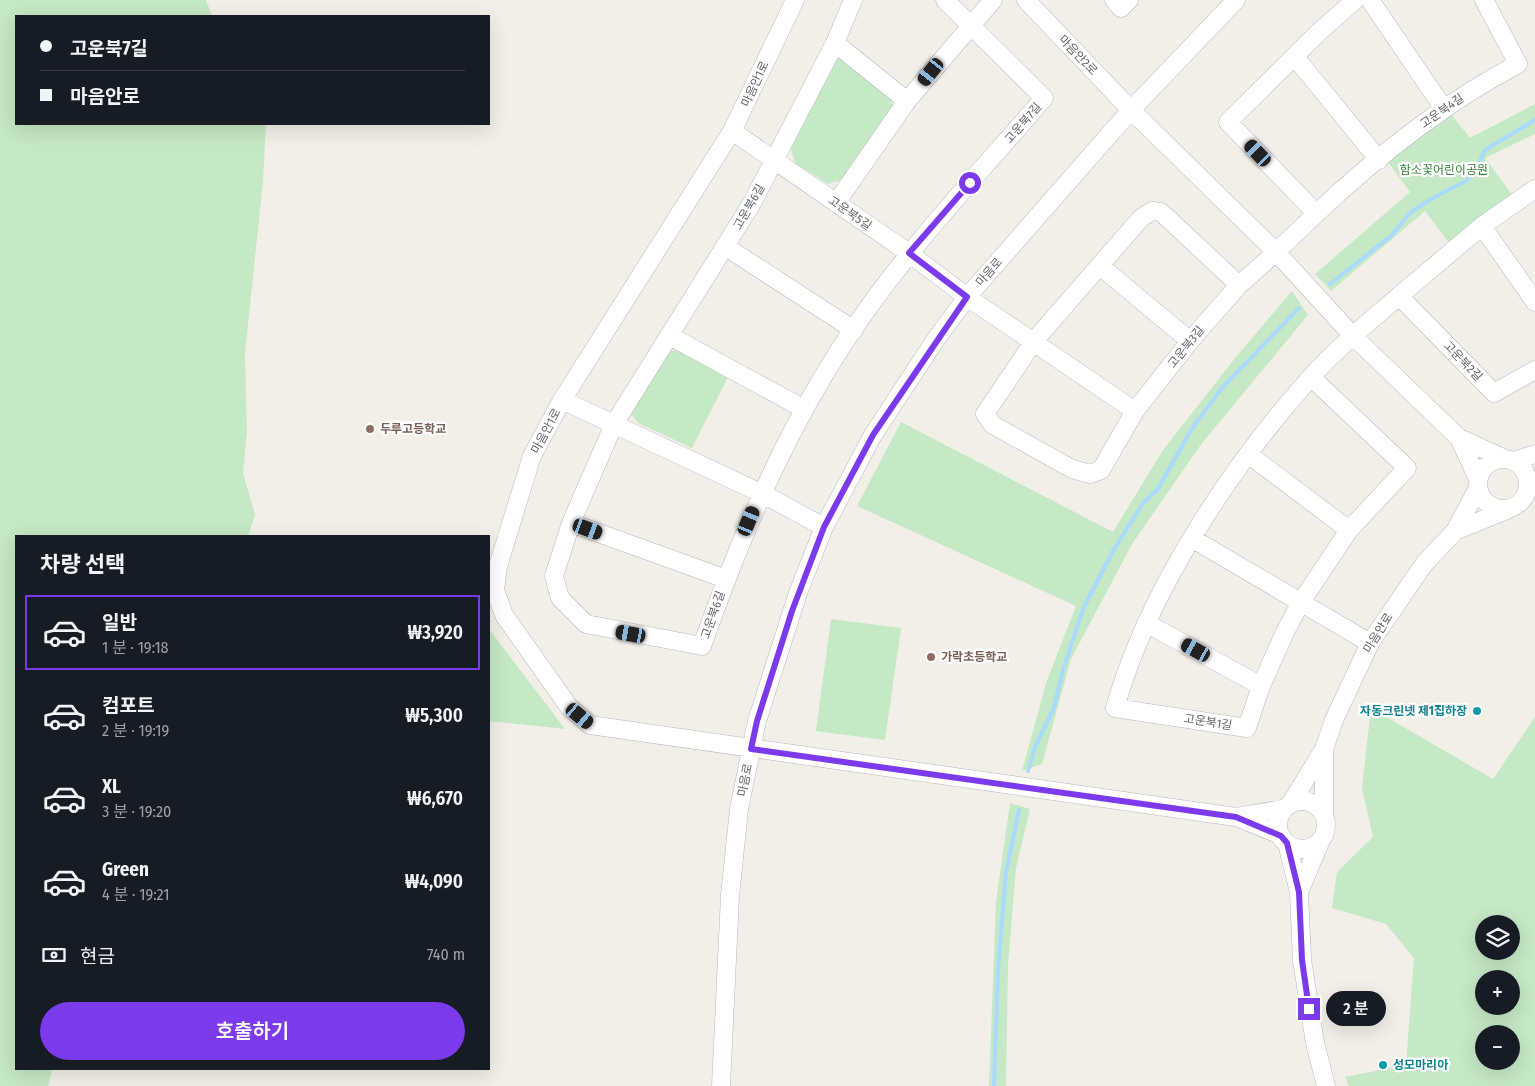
<!DOCTYPE html>
<html lang="ko">
<head>
<meta charset="utf-8">
<style>
  :root { --surface:#171b24; --page:#20242c; --text:#f1f3f6; --muted:#9ea1a6; --line:#363941; --accent:#7c3aed }
  body { margin:0; font-family:"Fira Sans Condensed","Noto Sans KR",sans-serif; background:var(--page); color:var(--text); height:100vh; display:flex; flex-direction:column; font-size:19px; white-space:nowrap }
  * { box-sizing:border-box; margin:0 }
  p { font-size:16px; color:var(--muted) }
  .icon { flex:none; width:28px; height:28px; fill:none; stroke:currentColor; stroke-width:2; stroke-linecap:round; stroke-linejoin:round }
  .map { position:relative; flex:1; overflow:hidden }
  .side { position:absolute; left:15px; top:535px; width:475px; height:535px; display:flex; flex-direction:column; background:var(--surface); border-radius:0px; box-shadow:0 5px 20px #0002 }
  .side>* { flex:none }
  .hud { position:absolute; left:15px; top:15px; width:475px; height:110px; border-radius:0px; box-shadow:0 5px 20px #0002; display:grid; align-content:center; height:110px; padding:0 25px; background:var(--surface) }
  .controls { position:absolute; left:1475px; top:915px; display:grid; gap:10px }
  .controls a { display:grid; place-items:center; width:45px; height:45px; border-radius:50%; background:var(--surface); box-shadow:0 5px 20px #0002; font-size:25px }
  .end { position:absolute; width:22px; height:22px; margin:-11px; border:6px solid #7c3aed; background:#fff; box-shadow:0 0 0 2px #fff }
  .from { border-radius:50% }
  .bubble { position:absolute; height:35px; border-radius:18px; background:var(--surface); box-shadow:0 5px 20px #0002; font-size:16px; font-weight:600; line-height:35px; text-align:center }
  .car { position:absolute; width:15px; height:30px; margin:-15px -8px; border-radius:6px; box-shadow:0 0 4px 1px #0007; background:linear-gradient(#222 24%,#8ab4d8 0 40%,#222 0 76%,#8ab4d8 0 86%,#222 0) }
  .hud b { display:flex; align-items:center; gap:18px; height:48px; font-size:19px }
  .hud b+b { border-top:1px solid var(--line) }
  .hud i { width:12px; height:12px; background:var(--text) }
  ul { padding:0; list-style:none }
  li { display:flex; align-items:center; gap:15px; height:75px; margin:0 10px 8px; padding:0 15px; border:2px solid transparent; border-radius:0px }
  li div { flex:1 }
  li b { display:block; font-size:19px }
  li em { font-style:normal; font-weight:600 }
  li.on { border-color:var(--accent) }
  li>.icon { width:45px; height:45px; stroke-width:1.5 }
  h2 { padding:0 25px; font-size:22px; line-height:60px }
  .pay { display:flex; align-items:center; gap:12px; height:55px; padding:0 25px; font-size:19px }
  .pay p { margin-inline-start:auto }
  .action { display:flex; gap:10px; margin-top:auto; padding:10px 25px }
  .action a { flex:1; height:58px; border-radius:30px; background:var(--accent); color:#fff; font-size:20px; font-weight:600; line-height:58px; text-align:center }
  .map>svg:first-child { display:block }
</style>
</head>
<body>
<div class="map">
<svg width="1535" height="1086" viewBox="0 0 1535 1086">
  <rect width="100%" height="100%" fill="#f1efe8"/>
  <path fill="#c5e8c5" fill-rule="evenodd" d="M 0,0 L 206,0 L 212,16 L 16,16 L 16,124 L 266,124 L 263,181 L 245,353 L 247,432 L 243,473 L 255,515 L 248,536 L 16,536 L 16,1069 L 52,1069 L 48,1086 L 0,1086 Z
    M 844,57 L 891,98 L 893,111 L 844,179 L 828,184 L 795,163 L 791,149 L 835,60 Z
    M 1535,104 L 1535,134 L 1485,158 L 1513,196 L 1450,244 L 1425,211 L 1331,291 L 1315,274 L 1410,192 L 1388,162 L 1451,114 L 1470,138 Z
    M 1292,291 L 1308,315 L 1202,443 L 1132,544 L 1071,659 L 1042,764 L 1022,771 L 1046,683 L 1076,606 L 857,506 L 901,422 L 1113,532 L 1163,450 L 1236,357 Z
    M 680,349 L 728,377 L 692,448 L 638,423 L 630,412 L 667,352 Z
    M 831,619 L 901,628 L 885,740 L 816,731 Z
    M 489,629 L 565,729 L 489,721 Z
    M 1371,708 L 1493,779 L 1535,717 L 1535,1086 L 1349,1086 L 1345,1077 L 1406,1065 L 1414,958 L 1386,924 L 1332,908 L 1337,872 L 1373,837 L 1362,788 ZM 1484,924 L 1511,924 L 1511,951 L 1484,951 ZM 1484,979 L 1511,979 L 1511,1006 L 1484,1006 ZM 1484,1034 L 1511,1034 L 1511,1061 L 1484,1061 Z
    M 1010,803 L 1030,809 L 1016,868 L 1008,965 L 1006,1086 L 989,1086 L 996,902 Z"/>
  <g fill="none" stroke-linecap="round" stroke-linejoin="round">
    <path stroke="#aadaff" stroke-width="4" d="M 1330,284 L 1391,236 L 1411,212 L 1433,198 L 1466,181 L 1477,168 L 1485,150 L 1535,120
      M 1028,771 L 1035,747 L 1054,708 L 1063,670 L 1083,609 L 1113,551 L 1143,503 L 1158,489 L 1191,430 L 1222,388 L 1299,308
      M 994,1086 L 998,969 L 1006,872 L 1019,810"/>
    <defs>
      <path id="minor" d="M 795,0 L 732,131 L 562,400 L 532,456 L 498,566 L 495,590 L 504,615 L 569,707 L 590,725 L 1236,817 L 1281,835
        M 853,0 L 835,43 L 752,203 L 614,424 L 571,523 L 554,576 L 560,598 L 586,624 L 702,646 C 736,550 774,457 827,370 C 887,270 968,186 1044,98 L 945,0
        M 1026,0 L 1131,110 L 1277,253 L 1353,336 L 1459,438 L 1505,459
        M 1114,0 L 1121,8 L 1129,0
        M 1370,0 L 1444,109
        M 835,43 L 907,101
        M 1295,57 L 1379,160
        M 732,131 L 909,253 L 967,297 L 1135,411
        M 1535,189 L 1482,226 L 1399,296 L 1494,393 L 1535,370
        M 836,203 L 907,101 L 993,0
        M 1152,211 L 1161,212 L 1239,285 L 1190,341 L 1135,411 L 1101,470 L 1090,474 L 1072,469 L 993,425 L 985,414 L 1034,341 L 1141,218 Z
        M 1316,213 L 1228,122 L 1319,32 L 1355,0
        M 1482,226 L 1535,302
        M 726,247 L 854,330
        M 1100,266 L 1190,341
        M 1239,285 C 1266,262 1291,238 1317,213 C 1376,157 1446,102 1518,64 L 1484,0
        M 670,336 L 804,409
        M 1311,377 L 1407,468 L 1349,530 L 1301,602 L 1285,632 L 1261,686 L 1247,728 L 1115,708 C 1148,591 1230,468 1310,378 C 1337,348 1369,322 1399,296
        M 562,400 L 761,493 L 824,527
        M 1459,438 L 1478,479
        M 1248,454 L 1349,530
        M1478 484a25 25 0 1 1 50 0a25 25 0 1 1-50 0Z
        M 1514,461 L 1535,454
        M 571,523 L 726,579
        M 1455,531 L 1507,510
        M 1193,539 L 1370,643
        M 1146,623 L 1261,686
        M1278 825a24 24 0 1 1 48 0a24 24 0 1 1-48 0Z
        M 1291,803 L 1324,749 L 1334,720 L 1370,643 L 1424,564 L 1455,531 L 1478,488
        M 1324,814 L 1324,749
        M 1236,817 L 1284,809
        M 1287,843 L 1299,892 L 1302,960 L 1315,1043 L 1326,1086
        M 1299,892 L 1321,840
        M 721,1086 L 730,896 L 739,809 L 757,721 L 798,593 L 824,527 L 873,435 L 934,342 L 967,297 L 1131,110 L 1236,0"/>
    </defs>
    <use href="#minor" stroke="#b5b8bc" stroke-width="19"/>
    <use href="#minor" stroke="#fff" stroke-width="18"/>
  </g>
  <g fill="none" stroke-linecap="round" stroke-linejoin="round">
    <path stroke="#7c3aed" stroke-width="6" d="M 970,183 L 909,253 L 967,297 L 873,435 L 824,527 L 792,611 L 757,721 L 751,749 L 1236,817 L 1281,836 L 1287,843 L 1299,892 L 1302,960 L 1309,1009"/>
  </g>
  <g fill="#8d6e63" stroke="#fff" stroke-width="2">
    <circle cx="370" cy="429" r="5"/>
    <circle cx="931" cy="657" r="5"/>
  </g>
  <g fill="#0f9aa8" stroke="#fff" stroke-width="2">
    <circle cx="1477" cy="711" r="5"/>
    <circle cx="1383" cy="1065" r="5"/>
  </g>
  <g text-anchor="middle" stroke-width="4.5" stroke-linejoin="round" paint-order="stroke">
    <g font-size="12" fill="#5f6368" stroke="#fff">
      <text transform="translate(1078 55) rotate(46)" y="4">마음안2로</text>
      <text transform="translate(755 84) rotate(-65)" y="4">마음안1로</text>
      <text transform="translate(1442 111) rotate(-35)" y="4">고운북4길</text>
      <text transform="translate(1023 123) rotate(-49)" y="4">고운북7길</text>
      <text transform="translate(749 207) rotate(-60)" y="4">고운북6길</text>
      <text transform="translate(850 213) rotate(35)" y="4">고운북5길</text>
      <text transform="translate(989 272) rotate(-49)" y="4">마음로</text>
      <text transform="translate(1186 347) rotate(-51)" y="4">고운북3길</text>
      <text transform="translate(1463 361) rotate(46)" y="4">고운북2길</text>
      <text transform="translate(546 431) rotate(-62)" y="4">마음안1로</text>
      <text transform="translate(713 615) rotate(-71)" y="4">고운북6길</text>
      <text transform="translate(1378 633) rotate(-58)" y="4">마음안로</text>
      <text transform="translate(1208 722) rotate(9)" y="4">고운북1길</text>
      <text transform="translate(745 780) rotate(-79)" y="4">마음로</text>
    </g>
    <g font-size="12" fill="#348238" stroke="#fff">
      <text x="1444" y="174">함소꽃어린이공원</text>
    </g>
    <g font-size="12" font-weight="bold" fill="#785e54" stroke="#fff" text-anchor="start">
      <text x="380" y="433">두루고등학교</text>
      <text x="941" y="661">가락초등학교</text>
    </g>
    <g font-size="12" font-weight="bold" fill="#0d838f" stroke="#fff" text-anchor="end">
      <text x="1467" y="715">자동크린넷 제1집하장</text>
      <text x="1393" y="1069" text-anchor="start">성모마리아</text>
    </g>
  </g>
</svg>
<div class="controls">
<a><svg class="icon" aria-label="layers" viewBox="0 0 24 24"><path d="M12 4l9 5-9 5-9-5zM3 14l9 5 9-5"/></svg></a>
<a>+</a>
<a>−</a>
</div>
<i class="end from" style="left:970px;top:183px"></i>
<i class="end" style="left:1309px;top:1009px"></i>
<div class="bubble" style="left:1326px;top:991px;width:60px">2 분</div>
<i class="car" style="left:931px;top:72px;rotate:219deg"></i>
<i class="car" style="left:1258px;top:153px;rotate:316deg"></i>
<i class="car" style="left:749px;top:521px;rotate:23deg"></i>
<i class="car" style="left:588px;top:529px;rotate:110deg"></i>
<i class="car" style="left:631px;top:634px;rotate:280deg"></i>
<i class="car" style="left:1196px;top:650px;rotate:299deg"></i>
<i class="car" style="left:580px;top:716px;rotate:130deg"></i>
<div class="hud">
<b><i class="from"></i>고운북7길</b>
<b><i></i>마음안로</b>
</div>
<section class="side">
<h2>차량 선택</h2>
<ul>
<li class="on"><svg class="icon" aria-label="car" viewBox="0 0 24 24"><path d="M5 17H2v-5l4-1 3-4h7l3 4 3 1v5h-3M9 17h6M6 11h13"/><circle cx="7" cy="17" r="2"/><circle cx="17" cy="17" r="2"/></svg><div><b>일반</b><p>1 분 · 19:18</p></div><em>₩3,920</em></li>
<li><svg class="icon" aria-label="car" viewBox="0 0 24 24"><path d="M5 17H2v-5l4-1 3-4h7l3 4 3 1v5h-3M9 17h6M6 11h13"/><circle cx="7" cy="17" r="2"/><circle cx="17" cy="17" r="2"/></svg><div><b>컴포트</b><p>2 분 · 19:19</p></div><em>₩5,300</em></li>
<li><svg class="icon" aria-label="car" viewBox="0 0 24 24"><path d="M5 17H2v-5l4-1 3-4h7l3 4 3 1v5h-3M9 17h6M6 11h13"/><circle cx="7" cy="17" r="2"/><circle cx="17" cy="17" r="2"/></svg><div><b>XL</b><p>3 분 · 19:20</p></div><em>₩6,670</em></li>
<li><svg class="icon" aria-label="car" viewBox="0 0 24 24"><path d="M5 17H2v-5l4-1 3-4h7l3 4 3 1v5h-3M9 17h6M6 11h13"/><circle cx="7" cy="17" r="2"/><circle cx="17" cy="17" r="2"/></svg><div><b>Green</b><p>4 분 · 19:21</p></div><em>₩4,090</em></li>
</ul>
<div class="pay"><svg class="icon" aria-label="cash" viewBox="0 0 24 24"><path d="M3 7h18v10H3z"/><circle cx="12" cy="12" r="2"/></svg>현금<p>740 m</p></div>
<div class="action"><a>호출하기</a></div>
</section>
</div>
</body>
</html>
